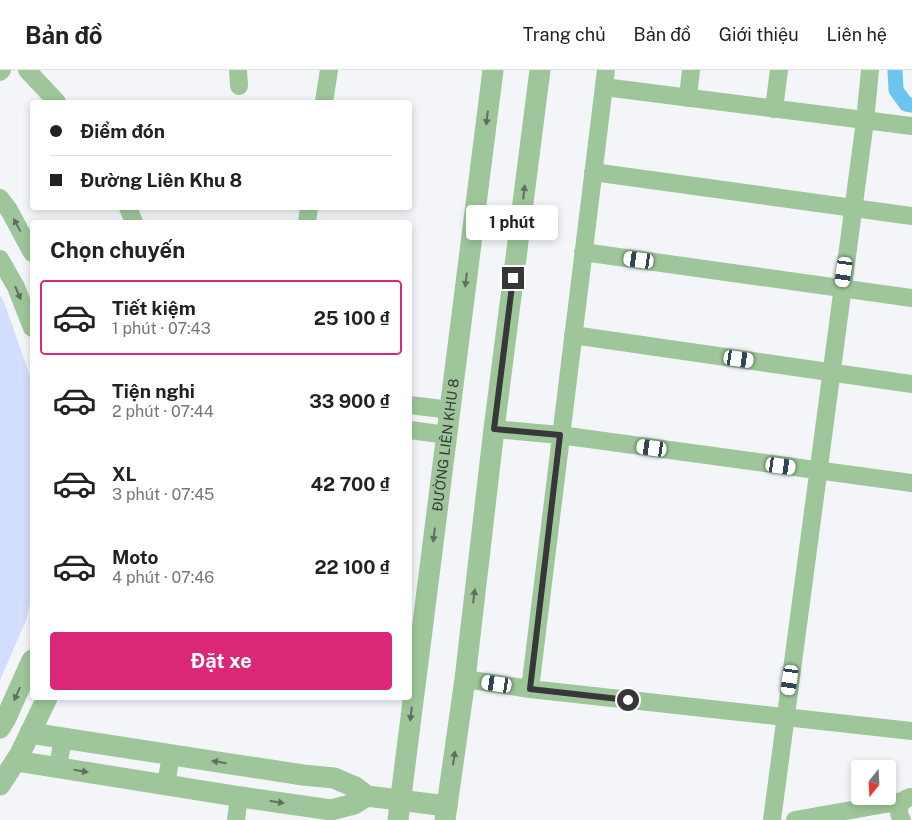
<!DOCTYPE html>
<html lang="vi">
<head>
<meta charset="utf-8">
<style>
  :root { --surface:#fff; --page:#f6f6f6; --text:#222; --muted:#767676; --line:#e0e0e0; --accent:#db2777 }
  body { margin:0; font-family:"Public Sans",sans-serif; background:var(--page); color:var(--text); height:100vh; display:flex; flex-direction:column; font-size:19px; white-space:nowrap }
  * { box-sizing:border-box; margin:0 }
  p { font-size:16px; color:var(--muted) }
  .icon { flex:none; width:28px; height:28px; fill:none; stroke:currentColor; stroke-width:2; stroke-linecap:round; stroke-linejoin:round }
  .map { position:relative; flex:1; overflow:hidden }
  .panel { position:absolute; left:30px; top:150px; width:382px; height:480px; display:flex; flex-direction:column; background:var(--surface); border-radius:5px; box-shadow:0 2px 8px #0003 }
  .panel>* { flex:none }
  .top-card { position:absolute; left:30px; top:30px; width:382px; height:110px; border-radius:5px; box-shadow:0 2px 8px #0003; display:grid; align-content:center; height:110px; padding:0 20px; background:var(--surface) }
  .needle { width:32px; rotate:198deg }
  .controls { position:absolute; left:851px; top:690px; display:grid; gap:10px }
  .controls a { display:grid; place-items:center; width:45px; height:45px; border-radius:5px; background:var(--surface); box-shadow:0 2px 8px #0003; font-size:25px }
  .end { position:absolute; width:22px; height:22px; margin:-11px; border:6px solid #373739; background:#fff; box-shadow:0 0 0 2px #fff }
  .from { border-radius:50% }
  .bubble { position:absolute; height:35px; border-radius:5px; background:var(--surface); box-shadow:0 2px 8px #0003; font-size:16px; font-weight:700; line-height:35px; text-align:center }
  .car { position:absolute; width:15px; height:30px; margin:-15px -8px; border-radius:6px; box-shadow:0 0 4px 1px #0007; background:linear-gradient(#fff 24%,#345 0 40%,#fff 0 76%,#345 0 86%,#fff 0) }
  .top-card b { display:flex; align-items:center; gap:18px; height:48px; font-size:19px }
  .top-card b+b { border-top:1px solid var(--line) }
  .top-card i { width:12px; height:12px; background:var(--text) }
  ul { padding:0; list-style:none }
  li { display:flex; align-items:center; gap:15px; height:75px; margin:0 10px 8px; padding:0 10px; border:2px solid transparent; border-radius:5px }
  li div { flex:1 }
  li b { display:block; font-size:19px }
  li em { font-style:normal; font-weight:700 }
  li.on { border-color:var(--accent) }
  li>.icon { width:45px; height:45px; stroke-width:1.5 }
  h2 { padding:0 20px; font-size:22px; line-height:60px }
  .button { display:flex; gap:10px; margin-top:auto; padding:10px 20px }
  .button a { flex:1; height:58px; border-radius:5px; background:var(--accent); color:#fff; font-size:20px; font-weight:700; line-height:58px; text-align:center }
  header { display:flex; align-items:center; gap:30px; box-sizing:border-box; height:70px; padding:0 25px; background:var(--surface); border-bottom:1px solid var(--line) }
  header strong { font-size:24px }
  nav { display:flex; gap:28px; margin-inline-start:auto; font-size:18px }
  .map>svg:first-child { display:block }
</style>
</head>
<body>
<header>
<strong>Bản đồ</strong>
<nav><a>Trang chủ</a><a>Bản đồ</a><a>Giới thiệu</a><a>Liên hệ</a></nav>
</header>
<div class="map">
<svg width="912" height="750" viewBox="0 0 912 750">
  <rect width="100%" height="100%" fill="#f3f5f9"/>
  <path fill="#d3defd" d="M 0,225 L 4,232 L 32,312 L 32,519 L 27,548 L 0,610 Z"/>
  <g fill="none" stroke-linecap="round" stroke-linejoin="round">
    <path stroke="#6cc4ef" stroke-width="15" d="M 895,0 L 896,20 L 906,34 L 912,35"/>
    <path stroke="#9ec69a" stroke-width="18" d="M 27,0 L 57,32
      M 238,0 L 239,16
      M 0,2 L 2,0
      M 604,17 L 912,56
      M 688,28 L 691,0
      M 324,32 L 329,0
      M 774,39 L 779,0
      M 593,102 L 912,146
      M 0,128 L 9,140 L 32,183
      M 128,138 L 134,152
      M 307,152 L 309,138
      M 583,182 L 912,228
      M 0,189 L 16,217 L 32,258
      M 573,265 L 912,314
      M 410,335 L 450,340
      M 494,359 L 560,365 L 912,413
      M 410,360 L 447,365
      M 465,609 L 530,619 L 912,661
      M 530,619 L 606,0
      M 58,697 L 63,668
      M 166,715 L 171,685
      M 236,750 L 239,727
      M 772,750 L 865,51 L 870,0
      M 795,750 L 902,731
      M 902,750 C 896,741 899,731 910,727"/>
    <g stroke="#9ec69a" stroke-width="21">
      <path d="M 0,658 L 6,648 L 32,590"/>
      <path d="M 30,663 L 303,705 L 334,708 L 355,717 L 367,726 L 447,736"/>
      <path d="M 16,691 L 235,726 L 331,740 L 354,734 L 367,726"/>
      <path d="M 0,715 L 20,684 L 47,628"/>
      <path id="s1" d="M 398,750 L 493,0"/>
      <path d="M 445,750 L 465,609 L 494,359 L 540,0"/>
    </g>
  </g>
  <defs><path id="oneway-solid" d="M-6-.8H1V-3.2L6.5 0L1 3.2V.8H-6Z" transform="scale(1.25)"/></defs>
  <g fill="#607060">
    <use href="#oneway-solid" transform="translate(487 48) rotate(97)"/>
    <use href="#oneway-solid" transform="translate(524 122) rotate(-83)"/>
    <use href="#oneway-solid" transform="translate(17 155) rotate(-118)"/>
    <use href="#oneway-solid" transform="translate(466 210) rotate(97)"/>
    <use href="#oneway-solid" transform="translate(18 223) rotate(67)"/>
    <use href="#oneway-solid" transform="translate(434 465) rotate(97)"/>
    <use href="#oneway-solid" transform="translate(474 526) rotate(-83)"/>
    <use href="#oneway-solid" transform="translate(17 624) rotate(114)"/>
    <use href="#oneway-solid" transform="translate(411 644) rotate(97)"/>
    <use href="#oneway-solid" transform="translate(454 688) rotate(-82)"/>
    <use href="#oneway-solid" transform="translate(219 692) rotate(-171)"/>
    <use href="#oneway-solid" transform="translate(81 701) rotate(9)"/>
    <use href="#oneway-solid" transform="translate(277 732) rotate(9)"/>
  </g>
  <g fill="none" stroke-linecap="round" stroke-linejoin="round">
    <path stroke="#373739" stroke-width="6" d="M 513,208 L 494,359 L 560,365 L 530,619 L 628,630"/>
  </g>
  <g text-anchor="middle" stroke-width="5" stroke-linejoin="round" paint-order="stroke">
    <g font-size="14" fill="#373739" stroke="#f3f5f9">
      <text dy="5" stroke="none"><textPath href="#s1" startOffset="378">ĐƯỜNG LIÊN KHU 8</textPath></text>
    </g>
  </g>
</svg>
<div class="controls">
<a><svg class="needle" viewBox="-14 -14 28 28"><path d="M0-13l5 13h-10z" fill="#e53935"/><path d="M0 13l5-13h-10z" fill="#767676"/></svg></a>
</div>
<i class="end from" style="left:628px;top:630px"></i>
<i class="end" style="left:513px;top:208px"></i>
<div class="bubble" style="left:466px;top:135px;width:92px">1 phút</div>
<i class="car" style="left:639px;top:190px;rotate:278deg"></i>
<i class="car" style="left:844px;top:202px;rotate:188deg"></i>
<i class="car" style="left:739px;top:289px;rotate:98deg"></i>
<i class="car" style="left:652px;top:378px;rotate:278deg"></i>
<i class="car" style="left:781px;top:396px;rotate:98deg"></i>
<i class="car" style="left:790px;top:610px;rotate:188deg"></i>
<i class="car" style="left:497px;top:614px;rotate:279deg"></i>
<div class="top-card">
<b><i class="from"></i>Điểm đón</b>
<b><i></i>Đường Liên Khu 8</b>
</div>
<section class="panel">
<h2>Chọn chuyến</h2>
<ul>
<li class="on"><svg class="icon" aria-label="car" viewBox="0 0 24 24"><path d="M5 17H2v-5l4-1 3-4h7l3 4 3 1v5h-3M9 17h6M6 11h13"/><circle cx="7" cy="17" r="2"/><circle cx="17" cy="17" r="2"/></svg><div><b>Tiết kiệm</b><p>1 phút · 07:43</p></div><em>25 100 ₫</em></li>
<li><svg class="icon" aria-label="car" viewBox="0 0 24 24"><path d="M5 17H2v-5l4-1 3-4h7l3 4 3 1v5h-3M9 17h6M6 11h13"/><circle cx="7" cy="17" r="2"/><circle cx="17" cy="17" r="2"/></svg><div><b>Tiện nghi</b><p>2 phút · 07:44</p></div><em>33 900 ₫</em></li>
<li><svg class="icon" aria-label="car" viewBox="0 0 24 24"><path d="M5 17H2v-5l4-1 3-4h7l3 4 3 1v5h-3M9 17h6M6 11h13"/><circle cx="7" cy="17" r="2"/><circle cx="17" cy="17" r="2"/></svg><div><b>XL</b><p>3 phút · 07:45</p></div><em>42 700 ₫</em></li>
<li><svg class="icon" aria-label="car" viewBox="0 0 24 24"><path d="M5 17H2v-5l4-1 3-4h7l3 4 3 1v5h-3M9 17h6M6 11h13"/><circle cx="7" cy="17" r="2"/><circle cx="17" cy="17" r="2"/></svg><div><b>Moto</b><p>4 phút · 07:46</p></div><em>22 100 ₫</em></li>
</ul>
<div class="button"><a>Đặt xe</a></div>
</section>
</div>
</body>
</html>
